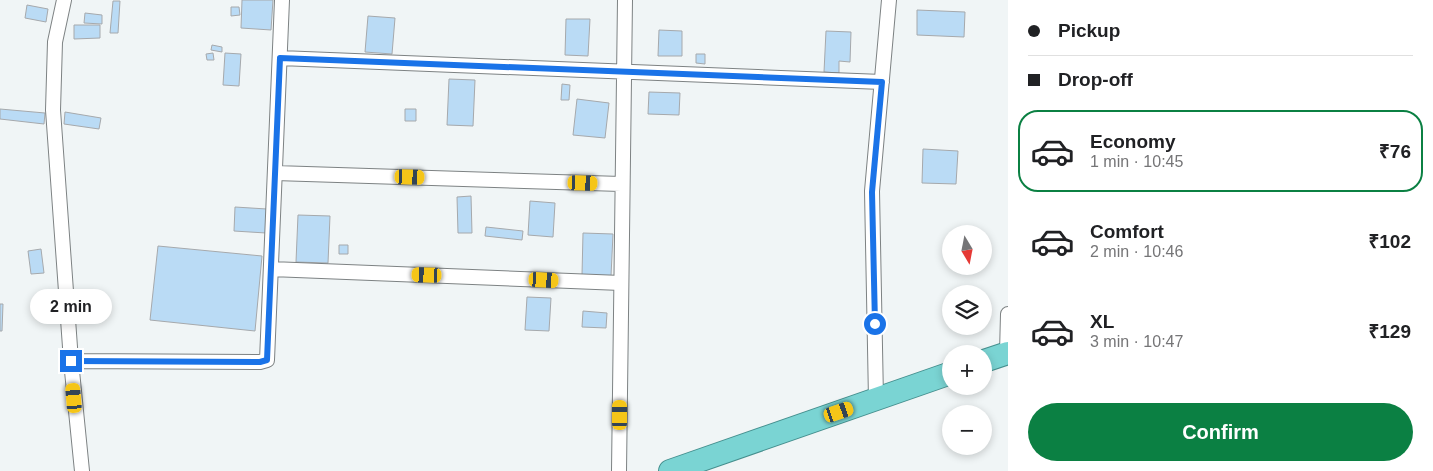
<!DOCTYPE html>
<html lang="en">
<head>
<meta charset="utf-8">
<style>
  :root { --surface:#fff; --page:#f6f6f6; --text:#202124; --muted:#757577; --line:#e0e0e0; --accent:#0b8043 }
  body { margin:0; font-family:Arial,sans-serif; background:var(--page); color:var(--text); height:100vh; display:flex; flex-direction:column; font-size:19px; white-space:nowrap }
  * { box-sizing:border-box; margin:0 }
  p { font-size:16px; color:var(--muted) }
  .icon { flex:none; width:28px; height:28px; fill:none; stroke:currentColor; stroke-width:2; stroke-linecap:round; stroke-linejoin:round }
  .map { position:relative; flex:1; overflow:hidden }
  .sheet { display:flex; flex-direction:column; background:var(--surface); width:425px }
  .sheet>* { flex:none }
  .banner { display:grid; align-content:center; height:110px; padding:0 20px; background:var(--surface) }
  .needle { width:32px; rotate:170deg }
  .fabs { position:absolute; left:942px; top:225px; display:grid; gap:10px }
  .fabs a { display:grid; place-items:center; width:50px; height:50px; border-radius:50%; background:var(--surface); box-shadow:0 2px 8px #0003; font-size:25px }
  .end { position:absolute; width:22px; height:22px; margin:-11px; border:6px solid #1a73e8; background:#fff; box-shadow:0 0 0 2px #fff }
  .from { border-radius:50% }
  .bubble { position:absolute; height:35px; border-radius:18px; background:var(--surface); box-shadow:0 2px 8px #0003; font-size:16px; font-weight:800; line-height:35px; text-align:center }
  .car { position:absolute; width:15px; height:30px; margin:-15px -8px; border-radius:6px; box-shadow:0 0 4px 1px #0007; background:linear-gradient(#f5c518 24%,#345 0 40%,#f5c518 0 76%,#345 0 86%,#f5c518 0) }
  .banner b { display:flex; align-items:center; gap:18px; height:48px; font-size:19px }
  .banner b+b { border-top:1px solid var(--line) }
  .banner i { width:12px; height:12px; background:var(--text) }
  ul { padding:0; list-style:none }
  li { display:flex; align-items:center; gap:15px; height:82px; margin:0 10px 8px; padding:0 10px; border:2px solid transparent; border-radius:20px }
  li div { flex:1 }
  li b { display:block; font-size:19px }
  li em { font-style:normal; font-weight:800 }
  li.active { border-color:var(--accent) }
  li>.icon { width:45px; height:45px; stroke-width:1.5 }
  .action { display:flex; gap:10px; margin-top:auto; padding:10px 20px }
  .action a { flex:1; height:58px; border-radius:30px; background:var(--accent); color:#fff; font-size:20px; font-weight:800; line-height:58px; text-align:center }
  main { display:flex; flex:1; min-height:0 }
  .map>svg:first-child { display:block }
</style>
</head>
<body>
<main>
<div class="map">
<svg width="1008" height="471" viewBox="0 0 1008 471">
  <rect width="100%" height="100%" fill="#f0f5f6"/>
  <path fill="#badbf5" stroke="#a6a9ac" d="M 242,0 L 273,0 L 271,30 L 241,28 Z
    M 113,1 L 120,1 L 118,33 L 110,33 Z
    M 27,5 L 48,9 L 46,22 L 25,18 Z
    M 231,7 L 239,7 L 240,15 L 231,16 Z
    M 917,10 L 965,12 L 964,37 L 917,35 Z
    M 85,13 L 102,15 L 102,24 L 84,23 Z
    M 368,16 L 395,18 L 392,54 L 365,52 Z
    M 566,19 L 590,19 L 588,56 L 565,55 Z
    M 74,25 L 100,25 L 100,38 L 74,39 Z
    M 659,30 L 682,31 L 682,56 L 658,56 Z
    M 826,31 L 851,32 L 850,62 L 839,61 L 839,73 L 824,72 Z
    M 212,45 L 222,47 L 222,52 L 211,50 Z
    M 213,53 L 214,60 L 207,60 L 206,54 Z
    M 225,53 L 241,54 L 239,86 L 223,85 Z
    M 696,54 L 705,54 L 705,64 L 696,63 Z
    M 449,79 L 475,80 L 473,126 L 447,125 Z
    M 562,84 L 570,85 L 569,100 L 561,100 Z
    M 649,92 L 680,93 L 679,115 L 648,114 Z
    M 577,99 L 609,103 L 605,138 L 573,135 Z
    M 0,109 L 45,113 L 44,124 L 0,119 Z
    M 405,109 L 416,109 L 416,121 L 405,121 Z
    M 65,112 L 101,118 L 99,129 L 64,124 Z
    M 923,149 L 958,151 L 956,184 L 922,183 Z
    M 471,196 L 472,233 L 458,233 L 457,197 Z
    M 530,201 L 555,203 L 553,237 L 528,235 Z
    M 235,207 L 267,209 L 266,233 L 234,231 Z
    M 298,215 L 330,216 L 328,263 L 296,262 Z
    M 486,227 L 523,231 L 522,240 L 485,236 Z
    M 583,233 L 613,234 L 611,276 L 582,275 Z
    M 339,245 L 348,245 L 348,254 L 339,254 Z
    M 158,246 L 262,256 L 255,331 L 150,320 Z
    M 41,249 L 44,273 L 31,274 L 28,251 Z
    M 527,297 L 551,298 L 549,331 L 525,330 Z
    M 0,304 L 3,304 L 2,331 L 0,331 Z
    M 583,311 L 607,313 L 606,328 L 582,327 Z"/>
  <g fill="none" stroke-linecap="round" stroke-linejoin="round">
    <defs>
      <path id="minor" d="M 64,0 L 55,42 L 53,110 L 71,361 L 82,471
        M 280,58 L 882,82
        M 275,173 L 621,184
        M 271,269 L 621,283
        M 1007,353 L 1008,314
        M 71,361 L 260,362 L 267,360 L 282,0
        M 876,399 L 872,191 L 889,0
        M 619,471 L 625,0"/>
      <path id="trunk" d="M 984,361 L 1008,353
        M 670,471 L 951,373"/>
    </defs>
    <use href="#minor" stroke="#7d8283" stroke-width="16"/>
    <use href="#trunk" stroke="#458f8e" stroke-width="24"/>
    <use href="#minor" stroke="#fff" stroke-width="14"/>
    <use href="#trunk" stroke="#7ad4d3" stroke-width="22"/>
  </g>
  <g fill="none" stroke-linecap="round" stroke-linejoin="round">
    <path stroke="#1a73e8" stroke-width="6" d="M 71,361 L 260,362 L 267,360 L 280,58 L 882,82 L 872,192 L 875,324"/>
  </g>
</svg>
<div class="fabs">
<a><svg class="needle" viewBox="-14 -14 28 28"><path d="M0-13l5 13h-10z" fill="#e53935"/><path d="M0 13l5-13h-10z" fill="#757577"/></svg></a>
<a><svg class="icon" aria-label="layers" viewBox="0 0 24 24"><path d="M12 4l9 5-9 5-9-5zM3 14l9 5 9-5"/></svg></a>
<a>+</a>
<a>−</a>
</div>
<i class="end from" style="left:875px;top:324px"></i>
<i class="end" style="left:71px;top:361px"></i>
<div class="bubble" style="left:30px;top:289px;width:82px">2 min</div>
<i class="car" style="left:410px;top:177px;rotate:92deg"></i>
<i class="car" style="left:583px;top:183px;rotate:92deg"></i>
<i class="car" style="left:427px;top:275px;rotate:272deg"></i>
<i class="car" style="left:544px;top:280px;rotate:93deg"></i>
<i class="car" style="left:74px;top:398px;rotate:355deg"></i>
<i class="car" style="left:839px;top:412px;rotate:71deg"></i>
<i class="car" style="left:620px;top:415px;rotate:0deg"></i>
</div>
<section class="sheet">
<div class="banner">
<b><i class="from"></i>Pickup</b>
<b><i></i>Drop-off</b>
</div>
<ul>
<li class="active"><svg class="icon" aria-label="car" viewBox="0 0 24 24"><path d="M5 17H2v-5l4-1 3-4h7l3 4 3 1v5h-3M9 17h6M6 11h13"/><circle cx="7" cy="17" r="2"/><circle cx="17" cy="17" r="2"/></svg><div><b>Economy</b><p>1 min · 10:45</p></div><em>₹76</em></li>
<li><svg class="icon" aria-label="car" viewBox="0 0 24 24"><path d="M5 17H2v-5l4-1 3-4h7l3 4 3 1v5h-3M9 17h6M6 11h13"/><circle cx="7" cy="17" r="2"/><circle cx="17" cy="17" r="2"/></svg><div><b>Comfort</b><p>2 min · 10:46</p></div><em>₹102</em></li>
<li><svg class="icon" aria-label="car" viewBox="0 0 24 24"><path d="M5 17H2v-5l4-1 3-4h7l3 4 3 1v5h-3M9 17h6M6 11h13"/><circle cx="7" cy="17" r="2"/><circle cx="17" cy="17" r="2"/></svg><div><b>XL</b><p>3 min · 10:47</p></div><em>₹129</em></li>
</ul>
<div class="action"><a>Confirm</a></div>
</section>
</main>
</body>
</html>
